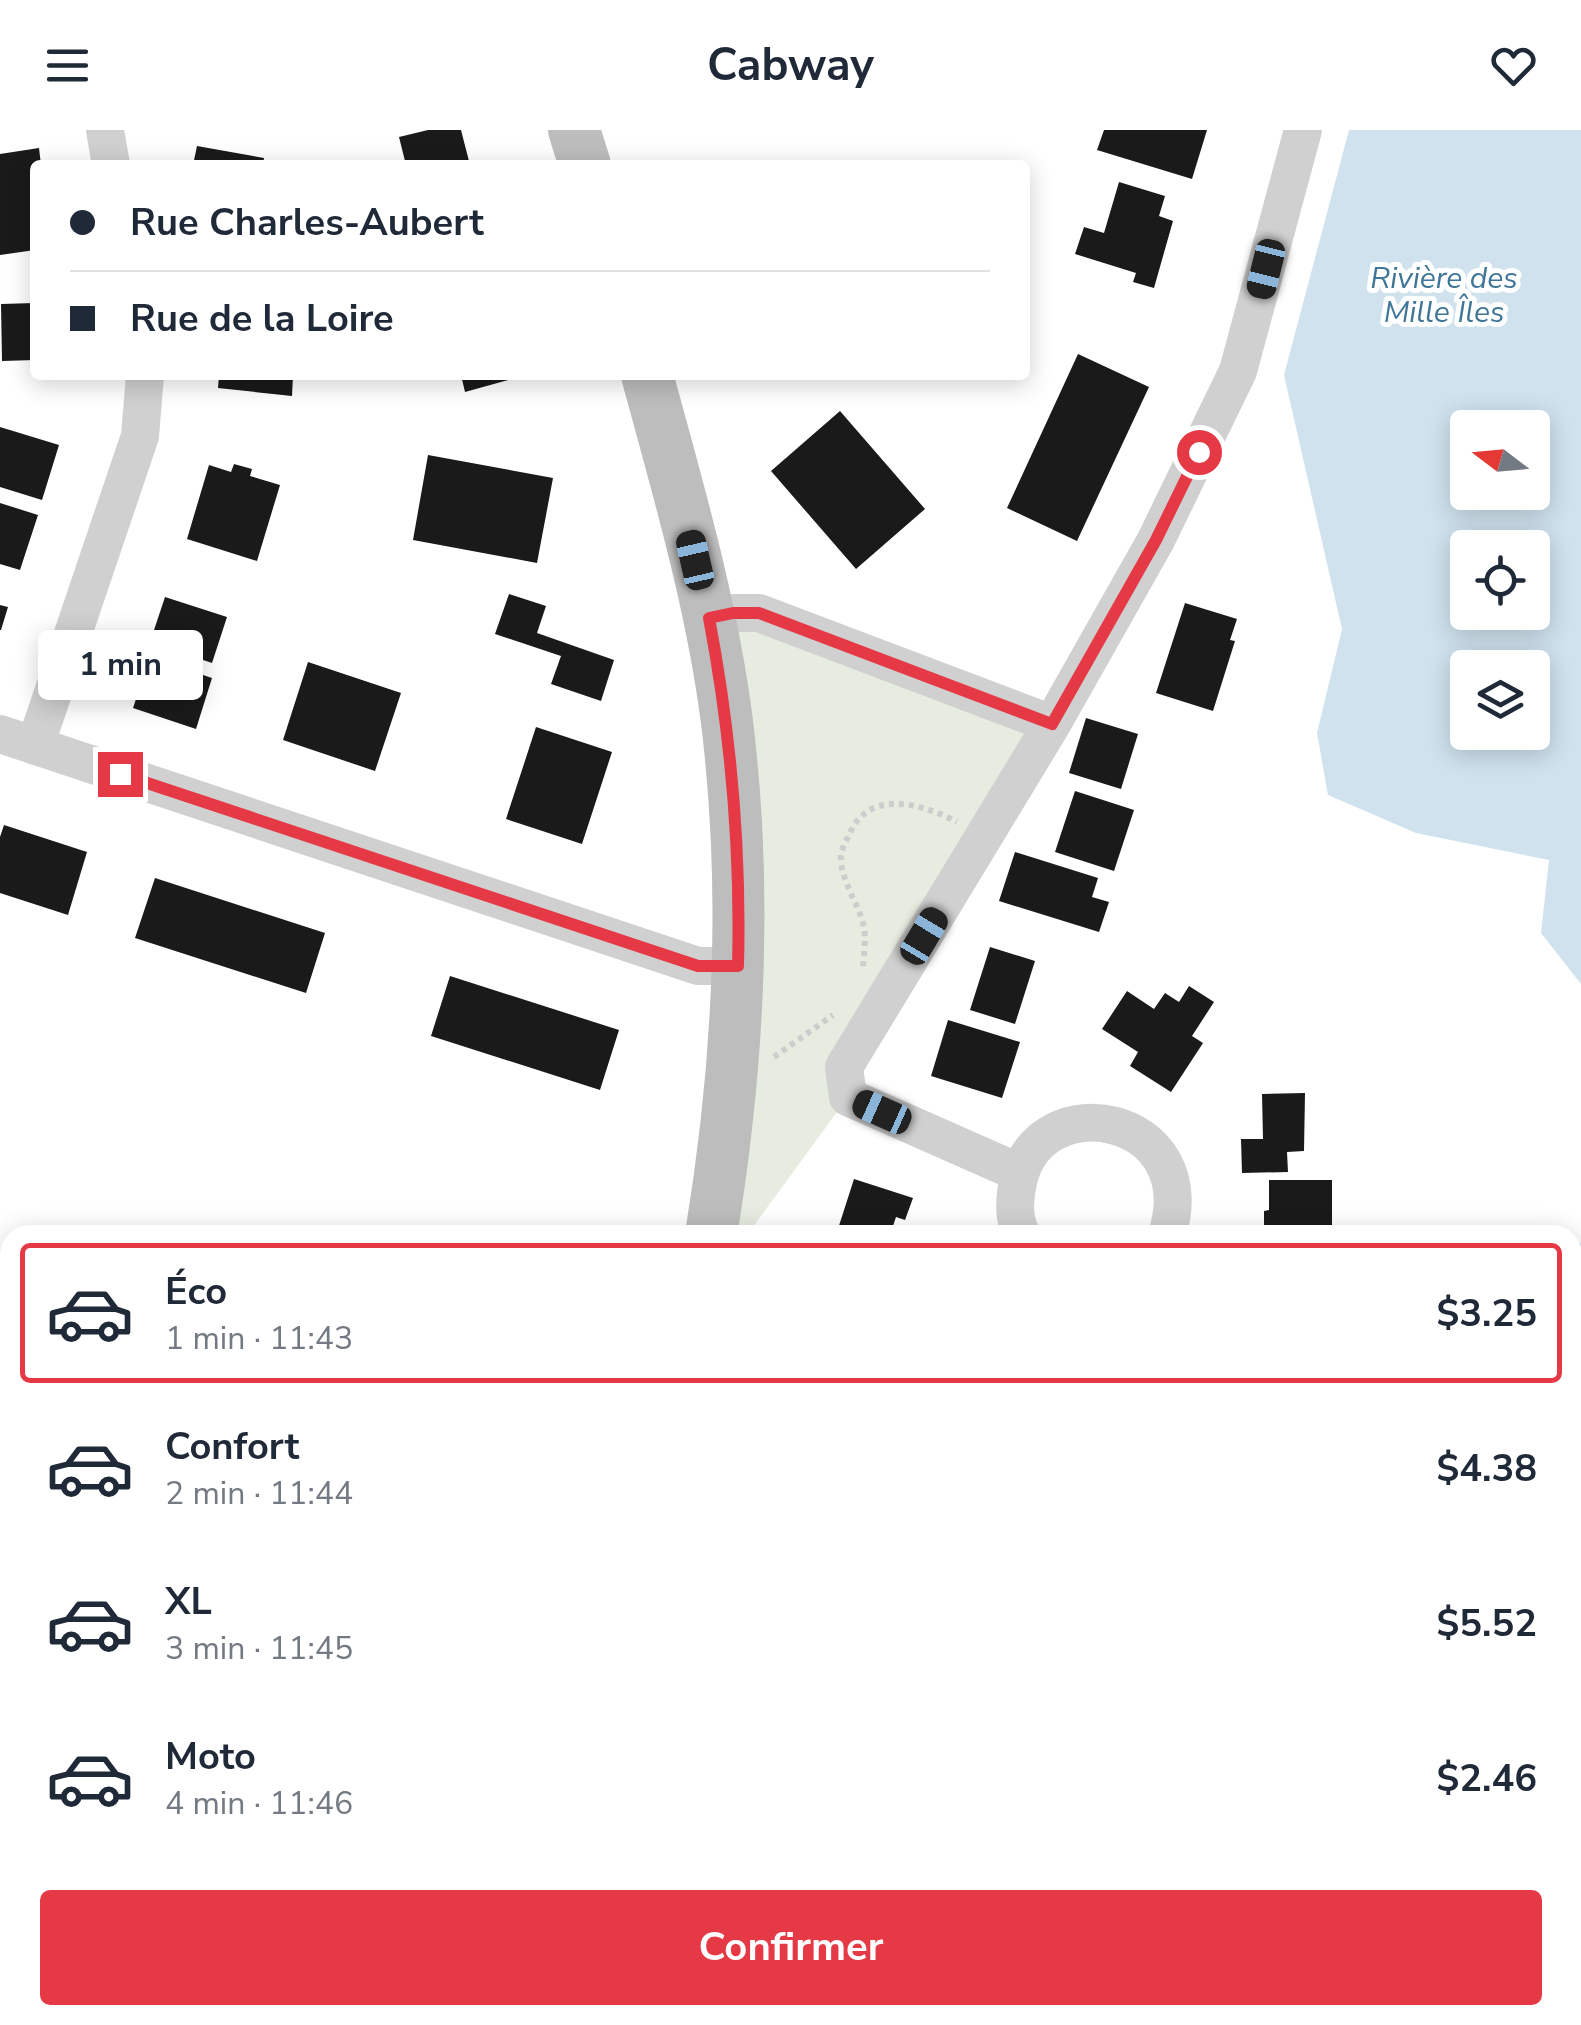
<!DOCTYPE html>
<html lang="fr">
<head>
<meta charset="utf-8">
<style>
  :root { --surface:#fff; --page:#f6f6f7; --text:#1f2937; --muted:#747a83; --line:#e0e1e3; --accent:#e63946 }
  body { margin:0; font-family:"Nunito Sans",sans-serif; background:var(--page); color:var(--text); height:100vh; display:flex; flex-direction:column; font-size:38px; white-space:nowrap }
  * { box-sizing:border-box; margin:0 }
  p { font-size:32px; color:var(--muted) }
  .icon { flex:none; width:55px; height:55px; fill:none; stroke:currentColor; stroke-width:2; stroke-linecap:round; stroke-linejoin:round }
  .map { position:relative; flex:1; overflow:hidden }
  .details { position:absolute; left:0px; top:1095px; width:1582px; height:800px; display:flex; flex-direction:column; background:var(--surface); border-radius:30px 30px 0 0; box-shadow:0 5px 25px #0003 }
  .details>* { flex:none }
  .banner { position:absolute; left:30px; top:30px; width:1000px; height:220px; border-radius:10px; box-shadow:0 5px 25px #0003; display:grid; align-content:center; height:220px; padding:0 40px; background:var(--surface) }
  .needle { width:65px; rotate:286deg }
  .buttons { position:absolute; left:1450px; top:280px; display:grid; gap:20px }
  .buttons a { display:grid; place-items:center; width:100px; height:100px; border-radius:10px; background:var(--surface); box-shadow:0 5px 25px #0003; font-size:50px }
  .end { position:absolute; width:45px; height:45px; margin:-22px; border:12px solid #e63946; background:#fff; box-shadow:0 0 0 5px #fff }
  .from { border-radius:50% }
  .bubble { position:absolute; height:70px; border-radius:10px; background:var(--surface); box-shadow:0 5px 25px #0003; font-size:32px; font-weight:700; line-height:70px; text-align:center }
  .car { position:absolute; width:30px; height:60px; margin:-30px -15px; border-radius:12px; box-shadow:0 0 8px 2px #0007; background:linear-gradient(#222 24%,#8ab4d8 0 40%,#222 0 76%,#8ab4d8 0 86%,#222 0) }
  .banner b { display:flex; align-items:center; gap:35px; height:95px; font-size:38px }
  .banner b+b { border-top:2px solid var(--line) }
  .banner i { width:25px; height:25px; background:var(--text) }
  ul { padding:18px 0 0; list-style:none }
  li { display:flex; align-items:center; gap:30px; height:140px; margin:0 20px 15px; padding:0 20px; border:5px solid transparent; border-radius:10px }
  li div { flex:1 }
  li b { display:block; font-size:38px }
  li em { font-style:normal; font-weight:700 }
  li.current { border-color:var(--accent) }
  li>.icon { width:90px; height:90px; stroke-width:1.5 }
  .primary-button { display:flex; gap:20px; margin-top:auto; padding:20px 40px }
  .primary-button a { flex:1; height:115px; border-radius:10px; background:var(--accent); color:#fff; font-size:40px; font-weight:700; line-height:115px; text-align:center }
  header { display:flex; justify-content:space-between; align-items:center; height:130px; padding:0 40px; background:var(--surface); font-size:45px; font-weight:700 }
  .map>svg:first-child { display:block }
</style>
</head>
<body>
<header><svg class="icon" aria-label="menu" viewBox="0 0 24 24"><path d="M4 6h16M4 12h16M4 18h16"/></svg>Cabway<svg class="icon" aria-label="heart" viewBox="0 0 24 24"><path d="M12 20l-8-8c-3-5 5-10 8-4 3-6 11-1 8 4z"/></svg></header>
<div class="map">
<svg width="1581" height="1895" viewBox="0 0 1581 1895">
  <rect width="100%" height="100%" fill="#fff"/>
  <path fill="#e6ecdf" d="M 709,489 L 772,496 L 1052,594 L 848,967 L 747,1105 L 703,1105 L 729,968 Z"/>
  <path fill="#cfe2ee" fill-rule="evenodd" d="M 1349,0 L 1581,0 L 1581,854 L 1541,803 L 1549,730 L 1416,703 L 1328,665 L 1317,603 L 1342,499 L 1284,245 ZM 1468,298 L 1532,298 L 1532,362 L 1468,362 ZM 1468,418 L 1532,418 L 1532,482 L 1468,482 ZM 1468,538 L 1532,538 L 1532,602 L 1468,602 Z
    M 1573,1111 L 1581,1113 L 1581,1415 L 1572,1400 Z
    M 1581,1417 L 1581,1895 L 1322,1895 L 1325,1885 L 1572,1885 L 1572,1450 Z"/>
  <path fill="#1a1a1a" d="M 428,0 L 461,0 L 470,35 L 406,35 L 399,7 Z
    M 1104,0 L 1207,0 L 1192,49 L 1097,20 Z
    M 197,16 L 264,28 L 263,35 L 193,35 Z
    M 39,18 L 41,35 L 35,35 L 35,120 L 0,125 L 0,24 Z
    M 1119,52 L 1165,66 L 1159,86 L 1173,91 L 1154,158 L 1133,152 L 1136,143 L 1075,124 L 1084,97 L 1104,103 Z
    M 35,173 L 35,230 L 2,231 L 1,174 Z
    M 1078,224 L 1149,257 L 1077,411 L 1007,378 Z
    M 219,245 L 293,245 L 292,266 L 218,258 Z
    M 461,245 L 523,245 L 523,246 L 465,262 Z
    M 840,281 L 925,379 L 856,439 L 771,341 Z
    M 0,297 L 59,315 L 42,370 L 0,357 Z
    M 428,325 L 553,348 L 537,433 L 413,410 Z
    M 234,334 L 252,339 L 250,346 L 280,355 L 257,431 L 187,409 L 209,335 L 231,342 Z
    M 0,373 L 38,385 L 20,440 L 0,434 Z
    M 509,464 L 546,476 L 537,503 L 614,530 L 601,571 L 551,554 L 561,526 L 495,504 Z
    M 165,467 L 227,487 L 212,533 L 150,512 Z
    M 1185,473 L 1237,489 L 1230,510 L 1235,511 L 1213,581 L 1156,563 Z
    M 0,475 L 8,477 L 1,500 L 0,500 Z
    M 150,527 L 212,548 L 196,599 L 133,578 Z
    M 308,532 L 401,563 L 375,641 L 283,610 Z
    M 1086,588 L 1138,604 L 1121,659 L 1069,643 Z
    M 536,597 L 612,622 L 582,714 L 506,689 Z
    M 1075,661 L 1134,680 L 1114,741 L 1055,722 Z
    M 4,695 L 87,722 L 68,785 L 0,763 L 0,707 Z
    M 1015,722 L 1098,748 L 1092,767 L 1109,772 L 1099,802 L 999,771 Z
    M 155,748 L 325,803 L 306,863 L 135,808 Z
    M 990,817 L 1035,831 L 1015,894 L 970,880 Z
    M 450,846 L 619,900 L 600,960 L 431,906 Z
    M 1189,856 L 1214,872 L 1192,906 L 1203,913 L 1171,962 L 1130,936 L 1138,922 L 1102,899 L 1127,861 L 1154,879 L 1165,863 L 1179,872 Z
    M 948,890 L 1020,912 L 1002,968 L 931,946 Z
    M 1305,963 L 1304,1021 L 1287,1022 L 1288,1042 L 1242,1043 L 1241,1009 L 1263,1009 L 1262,964 Z
    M 854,1049 L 913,1068 L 905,1090 L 896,1087 L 890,1105 L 836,1105 Z
    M 1269,1050 L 1332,1050 L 1332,1105 L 1264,1105 L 1264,1081 L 1269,1080 Z
    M 0,1391 L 10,1393 L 10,1440 L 0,1437 Z
    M 0,1552 L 10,1555 L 10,1616 L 0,1613 Z"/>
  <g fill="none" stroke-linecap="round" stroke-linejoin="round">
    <path stroke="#cdcdcd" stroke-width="6" stroke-dasharray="5 5" stroke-linecap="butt" d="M 863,836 C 864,825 866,810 864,798 C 860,775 839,749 841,725 C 842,718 847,709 850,703 C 870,658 923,674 957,692
      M 774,927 L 833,885"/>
    <path stroke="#d0d0d0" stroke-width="38" d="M 105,0 L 111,35
      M 709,489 L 733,483 L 759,483 L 1052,594
      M 0,604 L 698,836 L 738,836
      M 35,616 L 140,306 L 145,245
      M 1020,1043 L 848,967 L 844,937 L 1052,594 L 1156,410 L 1238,241 L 1303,0
      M 1022,1105 C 1013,1089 1014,1070 1018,1052 C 1038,953 1205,983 1167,1105
      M 0,1500 L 10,1502"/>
    <path stroke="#bdbdbd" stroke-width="52" d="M 574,0 L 585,35
      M 647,245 C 678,359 712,474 727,592 C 748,763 739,935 711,1105
      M 455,1895 L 458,1885"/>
    <path stroke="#888" stroke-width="8" stroke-dasharray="10 8" stroke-linecap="butt" d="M 0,1840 L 10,1842
      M 195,1885 L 238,1895"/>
  </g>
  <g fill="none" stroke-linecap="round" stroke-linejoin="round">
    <path stroke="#e63946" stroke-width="12" d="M 120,644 L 698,836 L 738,836 C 741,719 731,604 709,488 L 733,483 L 759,483 L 1052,594 L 1156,410 L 1199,322"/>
  </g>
  <g text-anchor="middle" stroke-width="10" stroke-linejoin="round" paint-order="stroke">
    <g font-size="30" font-style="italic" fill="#3f7597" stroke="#fff">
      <text x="1444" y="158">Rivière des<tspan x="1444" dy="34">Mille Îles</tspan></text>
    </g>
  </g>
</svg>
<div class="buttons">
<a><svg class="needle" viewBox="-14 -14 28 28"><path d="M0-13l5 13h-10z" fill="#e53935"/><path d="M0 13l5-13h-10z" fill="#747a83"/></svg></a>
<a><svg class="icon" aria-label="locate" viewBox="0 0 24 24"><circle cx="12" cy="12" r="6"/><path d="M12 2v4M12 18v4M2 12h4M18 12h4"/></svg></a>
<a><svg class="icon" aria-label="layers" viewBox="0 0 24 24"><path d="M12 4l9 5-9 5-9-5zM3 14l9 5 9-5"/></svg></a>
</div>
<i class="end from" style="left:1199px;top:322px"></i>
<i class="end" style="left:120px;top:644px"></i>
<div class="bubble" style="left:38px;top:500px;width:165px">1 min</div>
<i class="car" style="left:1266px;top:139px;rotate:194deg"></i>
<i class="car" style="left:695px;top:430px;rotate:347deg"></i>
<i class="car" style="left:924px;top:806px;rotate:31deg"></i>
<i class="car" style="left:882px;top:982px;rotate:294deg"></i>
<div class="banner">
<b><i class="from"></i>Rue Charles-Aubert</b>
<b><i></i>Rue de la Loire</b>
</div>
<section class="details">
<ul>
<li class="current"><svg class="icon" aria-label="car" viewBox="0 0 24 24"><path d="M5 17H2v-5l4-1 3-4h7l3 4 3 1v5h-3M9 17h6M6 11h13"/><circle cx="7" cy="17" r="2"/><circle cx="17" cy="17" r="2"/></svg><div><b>Éco</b><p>1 min · 11:43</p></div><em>$3.25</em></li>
<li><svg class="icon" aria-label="car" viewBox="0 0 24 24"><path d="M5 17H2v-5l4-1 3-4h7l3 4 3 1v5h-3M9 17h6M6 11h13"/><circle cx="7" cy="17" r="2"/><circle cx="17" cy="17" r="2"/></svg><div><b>Confort</b><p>2 min · 11:44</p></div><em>$4.38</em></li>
<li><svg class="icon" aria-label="car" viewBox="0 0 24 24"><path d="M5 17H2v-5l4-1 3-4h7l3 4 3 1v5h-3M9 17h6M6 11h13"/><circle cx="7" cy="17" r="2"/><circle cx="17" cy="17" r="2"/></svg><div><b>XL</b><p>3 min · 11:45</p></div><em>$5.52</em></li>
<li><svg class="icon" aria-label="car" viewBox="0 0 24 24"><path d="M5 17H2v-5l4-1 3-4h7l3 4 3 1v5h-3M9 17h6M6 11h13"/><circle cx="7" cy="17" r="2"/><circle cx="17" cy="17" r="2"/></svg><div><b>Moto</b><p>4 min · 11:46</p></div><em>$2.46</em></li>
</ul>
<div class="primary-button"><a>Confirmer</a></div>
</section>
</div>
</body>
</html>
